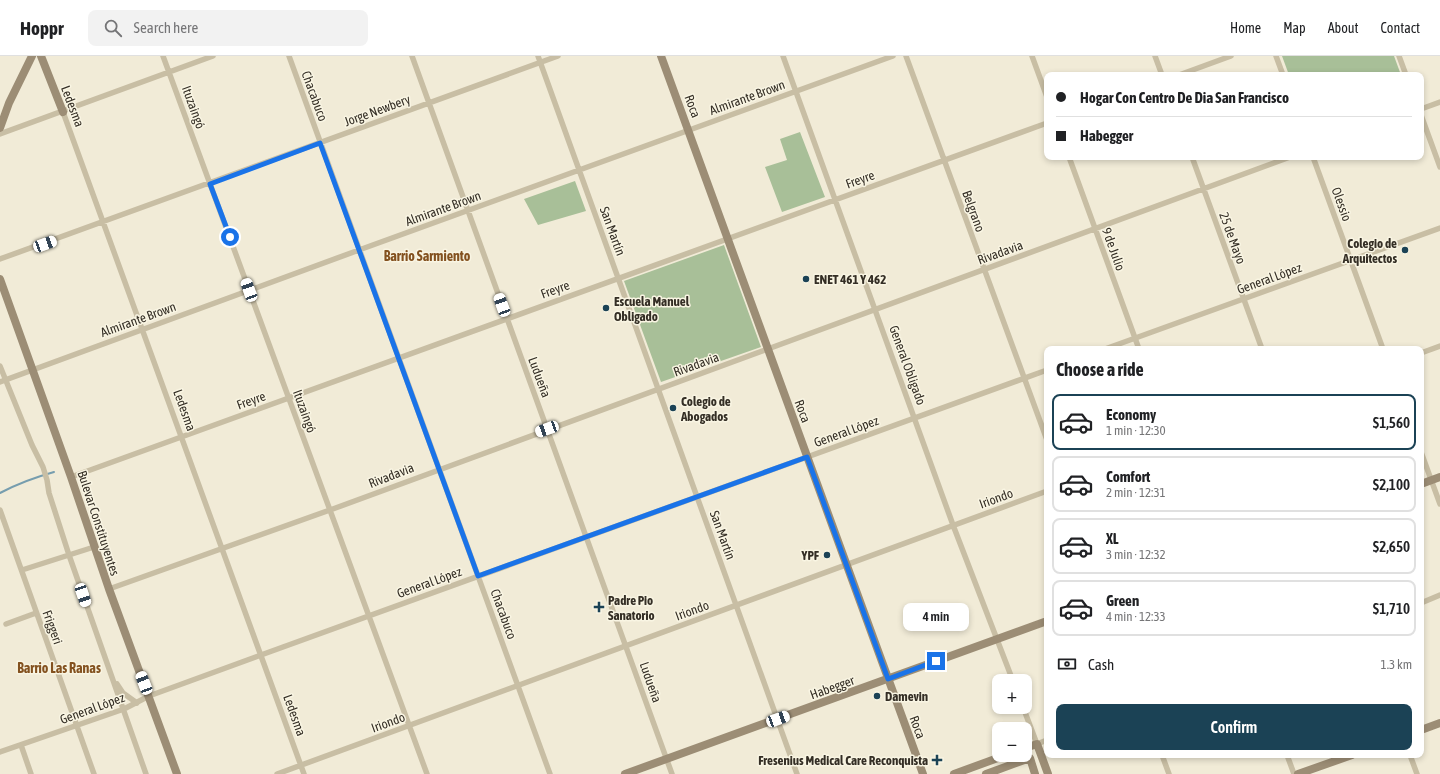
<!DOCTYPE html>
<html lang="en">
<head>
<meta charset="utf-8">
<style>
  :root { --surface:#fff; --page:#f2f2f2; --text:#202124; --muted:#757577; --line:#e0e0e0; --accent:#1b4255 }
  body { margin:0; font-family:"Asap Condensed",sans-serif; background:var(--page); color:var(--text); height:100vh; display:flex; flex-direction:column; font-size:15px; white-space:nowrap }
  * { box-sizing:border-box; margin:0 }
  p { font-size:13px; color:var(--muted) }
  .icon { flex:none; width:22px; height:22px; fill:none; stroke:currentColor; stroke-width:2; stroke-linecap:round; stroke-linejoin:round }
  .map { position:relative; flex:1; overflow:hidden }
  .details { position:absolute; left:1044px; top:290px; width:380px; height:412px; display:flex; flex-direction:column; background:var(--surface); border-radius:8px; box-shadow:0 2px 6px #0003 }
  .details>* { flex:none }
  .hud { position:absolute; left:1044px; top:16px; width:380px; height:88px; border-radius:8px; box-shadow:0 2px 6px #0003; display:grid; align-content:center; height:88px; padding:0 12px; background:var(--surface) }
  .controls { position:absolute; left:992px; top:618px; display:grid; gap:8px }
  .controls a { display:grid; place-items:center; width:40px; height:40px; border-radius:8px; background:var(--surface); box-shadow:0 2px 6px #0003; font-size:20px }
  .end { position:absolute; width:18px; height:18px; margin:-9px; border:5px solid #1a73e8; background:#fff; box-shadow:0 0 0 2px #fff }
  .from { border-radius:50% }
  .bubble { position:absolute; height:28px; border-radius:8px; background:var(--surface); box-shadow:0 2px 6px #0003; font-size:13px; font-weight:600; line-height:28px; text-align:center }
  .car { position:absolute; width:12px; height:24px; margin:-12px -6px; border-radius:5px; box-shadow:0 0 3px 1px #0007; background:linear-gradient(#fff 24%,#345 0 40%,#fff 0 76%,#345 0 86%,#fff 0) }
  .hud b { display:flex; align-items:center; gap:14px; height:38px; font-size:15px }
  .hud b+b { border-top:1px solid var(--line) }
  .hud i { width:10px; height:10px; background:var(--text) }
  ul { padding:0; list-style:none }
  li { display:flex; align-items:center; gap:12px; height:56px; margin:0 8px 6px; padding:0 4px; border:2px solid var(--line); border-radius:8px }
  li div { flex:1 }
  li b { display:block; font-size:15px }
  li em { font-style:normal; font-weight:600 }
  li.active { border-color:var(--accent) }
  li>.icon { width:36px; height:36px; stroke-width:1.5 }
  h2 { padding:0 12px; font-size:18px; line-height:48px }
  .pay { display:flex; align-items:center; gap:10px; height:44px; padding:0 12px; font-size:15px }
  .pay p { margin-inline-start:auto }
  .action { display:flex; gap:8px; margin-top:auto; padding:8px 12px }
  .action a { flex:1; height:46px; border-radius:8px; background:var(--accent); color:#fff; font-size:16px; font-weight:600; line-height:46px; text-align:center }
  header { display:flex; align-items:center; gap:24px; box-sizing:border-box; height:56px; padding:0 20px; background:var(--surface); border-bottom:1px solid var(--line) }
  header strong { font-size:19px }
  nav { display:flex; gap:22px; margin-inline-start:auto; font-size:14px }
  .search { width:280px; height:36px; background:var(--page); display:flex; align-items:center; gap:10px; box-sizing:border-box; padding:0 14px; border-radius:8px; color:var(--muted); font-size:15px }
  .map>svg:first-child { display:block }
</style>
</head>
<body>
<header>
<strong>Hoppr</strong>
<div class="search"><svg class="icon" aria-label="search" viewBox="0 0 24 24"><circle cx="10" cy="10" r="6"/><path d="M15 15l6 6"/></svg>Search here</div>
<nav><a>Home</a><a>Map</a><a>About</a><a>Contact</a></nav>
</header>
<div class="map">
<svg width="1440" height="718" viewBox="0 0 1440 718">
  <rect width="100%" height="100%" fill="#f1ebd7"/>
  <path fill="#a8bf98" d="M 1282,0 L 1394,0 L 1401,19 L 1289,19 Z
    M 800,76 L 825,141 L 782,156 L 765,111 L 787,104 L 780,83 Z
    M 575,125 L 586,155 L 538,169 L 524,143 Z
    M 724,189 L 761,291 L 661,326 L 624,225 Z"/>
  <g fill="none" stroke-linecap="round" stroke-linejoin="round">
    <path stroke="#769dae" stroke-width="2" d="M 0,437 C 17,428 36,421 54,416"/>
    <path stroke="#c8bea4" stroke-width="5.5" d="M 163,0 L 427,718
      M 289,0 L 550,718
      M 412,0 L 672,718
      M 538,0 L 797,718
      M 783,0 L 953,469 L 1013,625
      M 906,0 L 1047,384
      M 1032,0 L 1047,41
      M 1155,0 L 1162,19
      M 1276,0 L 1283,19
      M 1399,0 L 1406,19
      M 1179,19 L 1231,0
      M 1421,53 L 1440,46
      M 63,56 L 304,718
      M 1421,59 L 1440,111
      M 0,78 L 213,0
      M 1069,101 L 1139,293
      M 1192,101 L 1262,293
      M 1313,101 L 1383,293
      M 0,203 L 558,0
      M 1105,293 L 1440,172
      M 1421,297 L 1440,290
      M 0,310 L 32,389 L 43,411 L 47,424 L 49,437 L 69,499 L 146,718
      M 0,326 L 359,194 L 893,0
      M 1421,396 L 1440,448
      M 71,421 L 1047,67
      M 0,454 L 94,718
      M 22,514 L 94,491
      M 109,533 L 330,454 L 1290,101
      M 1421,547 L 1440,539
      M 6,568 L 36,557
      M 117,628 L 123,637 L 137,647
      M 1023,651 L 1037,688 L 1047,684
      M 21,689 L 31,718
      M 0,696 L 124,653 L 149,640 L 261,599 L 1047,314
      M 1162,699 L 1169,718
      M 1287,699 L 1294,718
      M 1410,699 L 1417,718
      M 277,718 L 1047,435"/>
    <path stroke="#9c8d75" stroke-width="8" d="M 41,0 L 63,56
      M 661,0 L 923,718
      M 0,72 L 9,47 L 32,0
      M 0,223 L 71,421 L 109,533 L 177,718
      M 1421,428 L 1440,421
      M 1421,674 L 1440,667
      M 1025,692 L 1037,688 L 1048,718
      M 625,718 L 1047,565
      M 954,718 L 1006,699
      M 986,718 L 1030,702 L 1035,718
      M 1298,718 L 1352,699"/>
  </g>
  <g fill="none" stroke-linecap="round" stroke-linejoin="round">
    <path stroke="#1a73e8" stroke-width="5" d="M 230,181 L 210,128 L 320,87 L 478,520 L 807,401 L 888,623 L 936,605"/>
  </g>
  <g fill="#1b4255" stroke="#f9f5e3" stroke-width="1.5">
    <circle cx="1405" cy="194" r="4"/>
    <circle cx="806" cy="223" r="4"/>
    <circle cx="606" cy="252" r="4"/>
    <circle cx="673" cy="352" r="4"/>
    <circle cx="827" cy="499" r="4"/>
    <path d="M597 545h4v4h4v4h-4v4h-4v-4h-4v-4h4z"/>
    <circle cx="877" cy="640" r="4"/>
    <path d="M935 698h4v4h4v4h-4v4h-4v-4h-4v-4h4z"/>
  </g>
  <g text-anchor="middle" stroke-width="3" stroke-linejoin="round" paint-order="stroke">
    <g font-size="13" fill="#342e25" stroke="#f9f5e3">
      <text transform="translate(315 40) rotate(70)" y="5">Chacabuco</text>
      <text transform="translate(747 41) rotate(-20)" y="5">Almirante Brown</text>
      <text transform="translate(73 50) rotate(69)" y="5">Ledesma</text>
      <text transform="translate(693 50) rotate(70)" y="5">Roca</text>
      <text transform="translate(194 51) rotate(70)" y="5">Ituzaingó</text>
      <text transform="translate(377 54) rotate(-20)" y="5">Jorge Newbery</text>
      <text transform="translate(860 123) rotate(-20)" y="5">Freyre</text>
      <text transform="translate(1342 148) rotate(70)" y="5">Olessio</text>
      <text transform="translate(443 152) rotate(-20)" y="5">Almirante Brown</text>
      <text transform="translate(974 155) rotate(70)" y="5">Belgrano</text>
      <text transform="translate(613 175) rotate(70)" y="5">San Martín</text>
      <text transform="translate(1233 182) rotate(70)" y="5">25 de Mayo</text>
      <text transform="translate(1114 193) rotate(70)" y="5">9 de Julio</text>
      <text transform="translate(1000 196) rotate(-20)" y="5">Rivadavia</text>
      <text transform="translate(1269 222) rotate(-20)" y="5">General López</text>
      <text transform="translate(555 233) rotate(-20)" y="5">Freyre</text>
      <text transform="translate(138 263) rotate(-20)" y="5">Almirante Brown</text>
      <text transform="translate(696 308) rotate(-20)" y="5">Rivadavia</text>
      <text transform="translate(908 309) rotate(70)" y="5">General Obligado</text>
      <text transform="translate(540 321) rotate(70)" y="5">Ludueña</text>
      <text transform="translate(251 344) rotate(-20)" y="5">Freyre</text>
      <text transform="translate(185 354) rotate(70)" y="5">Ledesma</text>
      <text transform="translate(305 355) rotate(70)" y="5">Ituzaingó</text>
      <text transform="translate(803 355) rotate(70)" y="5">Roca</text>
      <text transform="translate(846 375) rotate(-20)" y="5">General López</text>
      <text transform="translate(391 419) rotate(-21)" y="5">Rivadavia</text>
      <text transform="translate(996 442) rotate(-20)" y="5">Iriondo</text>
      <text transform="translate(99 467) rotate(72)" y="5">Bulevar Constituyentes</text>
      <text transform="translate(723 479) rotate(70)" y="5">San Martín</text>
      <text transform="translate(429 526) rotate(-20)" y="5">General López</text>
      <text transform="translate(692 554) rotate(-20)" y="5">Iriondo</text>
      <text transform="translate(504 558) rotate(70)" y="5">Chacabuco</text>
      <text transform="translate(53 571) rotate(70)" y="5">Friggeri</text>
      <text transform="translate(651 626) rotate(71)" y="5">Ludueña</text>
      <text transform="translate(832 631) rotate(-20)" y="5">Habegger</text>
      <text transform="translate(92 652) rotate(-20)" y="5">General López</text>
      <text transform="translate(295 659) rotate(70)" y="5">Ledesma</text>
      <text transform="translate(388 666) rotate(-20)" y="5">Iriondo</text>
      <text transform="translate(918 671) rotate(70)" y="5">Roca</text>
    </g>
    <g font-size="13" font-weight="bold" fill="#342e25" stroke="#f9f5e3" text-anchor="start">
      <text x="1397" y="192" text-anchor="end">Colegio de<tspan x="1397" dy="15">Arquitectos</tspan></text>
      <text x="814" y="228">ENET 461 Y 462</text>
      <text x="614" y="250">Escuela Manuel<tspan x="614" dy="15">Obligado</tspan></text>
      <text x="681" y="350">Colegio de<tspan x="681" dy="15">Abogados</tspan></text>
      <text x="819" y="504" text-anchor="end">YPF</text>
      <text x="608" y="549">Padre Pio<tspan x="608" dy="15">Sanatorio</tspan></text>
      <text x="885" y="645">Damevin</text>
      <text x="928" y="709" text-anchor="end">Fresenius Medical Care Reconquista</text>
    </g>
    <g font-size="14" font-weight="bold" fill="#83511f" stroke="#f9f5e3">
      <text x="427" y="205">Barrio Sarmiento</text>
      <text x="59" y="617">Barrio Las Ranas</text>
    </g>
  </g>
</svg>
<div class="controls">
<a>+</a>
<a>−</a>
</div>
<i class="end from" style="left:230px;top:181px"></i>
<i class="end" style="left:936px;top:605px"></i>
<div class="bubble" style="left:903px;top:547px;width:66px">4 min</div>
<i class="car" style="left:45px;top:188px;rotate:70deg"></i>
<i class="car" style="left:249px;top:234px;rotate:340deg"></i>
<i class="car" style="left:502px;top:249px;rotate:340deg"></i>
<i class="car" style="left:547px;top:373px;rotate:250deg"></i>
<i class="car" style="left:83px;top:539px;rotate:161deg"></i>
<i class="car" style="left:144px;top:627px;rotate:339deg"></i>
<i class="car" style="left:778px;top:663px;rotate:70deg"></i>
<div class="hud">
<b><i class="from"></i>Hogar Con Centro De Dia San Francisco</b>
<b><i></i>Habegger</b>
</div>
<section class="details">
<h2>Choose a ride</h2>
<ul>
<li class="active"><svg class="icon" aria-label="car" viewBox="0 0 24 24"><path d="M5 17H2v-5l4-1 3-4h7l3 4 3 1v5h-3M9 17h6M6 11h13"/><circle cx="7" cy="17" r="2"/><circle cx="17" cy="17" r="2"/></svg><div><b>Economy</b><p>1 min · 12:30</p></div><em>$1,560</em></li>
<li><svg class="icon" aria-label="car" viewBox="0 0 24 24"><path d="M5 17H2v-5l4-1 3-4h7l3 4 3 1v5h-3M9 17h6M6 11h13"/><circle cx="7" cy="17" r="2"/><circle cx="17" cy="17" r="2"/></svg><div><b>Comfort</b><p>2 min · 12:31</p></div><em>$2,100</em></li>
<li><svg class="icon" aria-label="car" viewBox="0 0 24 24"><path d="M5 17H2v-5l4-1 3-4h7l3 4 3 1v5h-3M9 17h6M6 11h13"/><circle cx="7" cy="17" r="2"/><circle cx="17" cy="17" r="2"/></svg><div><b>XL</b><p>3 min · 12:32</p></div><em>$2,650</em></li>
<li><svg class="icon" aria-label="car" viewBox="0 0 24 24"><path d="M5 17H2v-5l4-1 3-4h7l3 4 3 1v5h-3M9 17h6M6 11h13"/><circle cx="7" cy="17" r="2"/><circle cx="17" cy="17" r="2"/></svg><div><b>Green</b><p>4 min · 12:33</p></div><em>$1,710</em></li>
</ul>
<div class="pay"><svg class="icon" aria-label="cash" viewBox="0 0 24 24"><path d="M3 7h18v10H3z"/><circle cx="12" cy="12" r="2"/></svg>Cash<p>1.3 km</p></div>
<div class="action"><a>Confirm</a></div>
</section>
</div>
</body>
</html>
